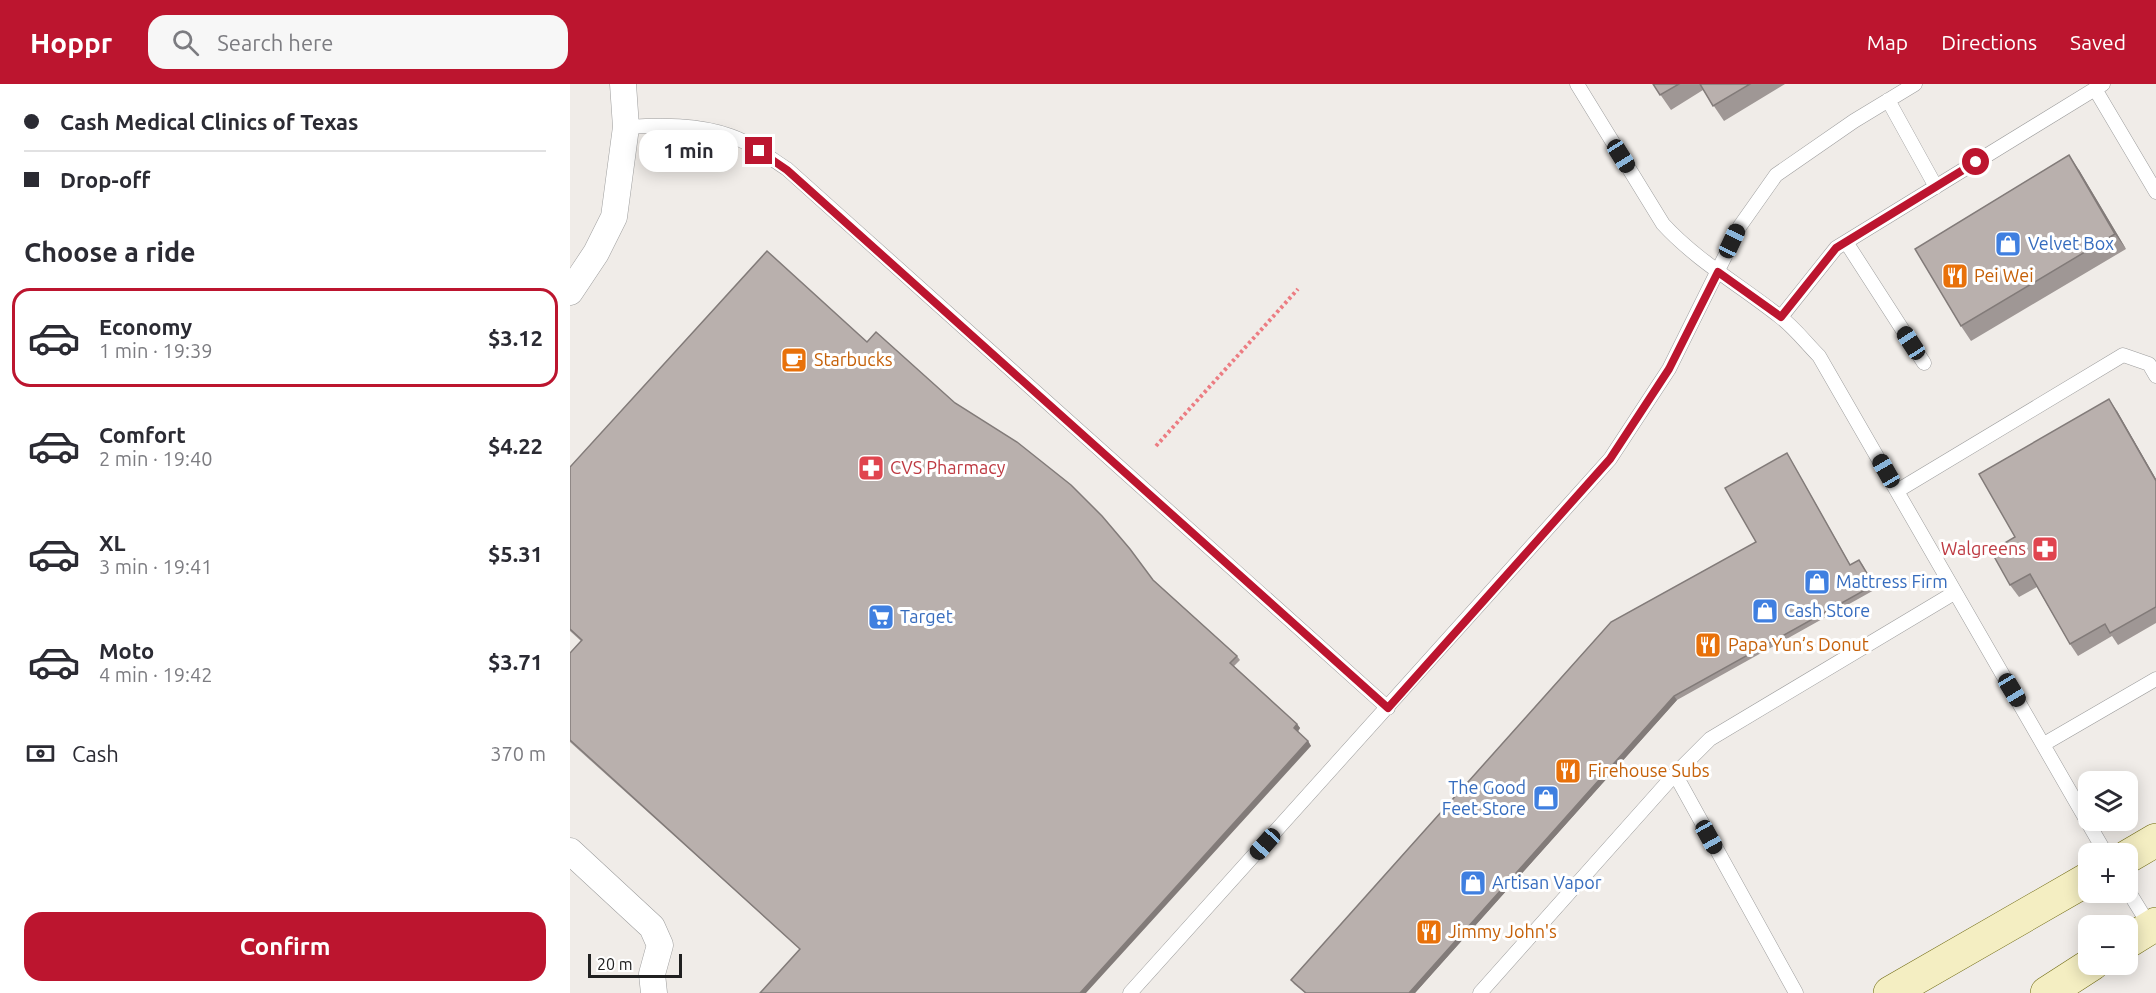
<!DOCTYPE html>
<html lang="en">
<head>
<meta charset="utf-8">
<style>
  :root { --surface:#fff; --page:#f7f7f7; --text:#2b2b33; --muted:#7c7c81; --line:#e1e1e2; --accent:#bc152f }
  body { margin:0; font-family:Ubuntu,sans-serif; background:var(--page); color:var(--text); height:100vh; display:flex; flex-direction:column; font-size:22px; white-space:nowrap }
  * { box-sizing:border-box; margin:0 }
  p { font-size:20px; color:var(--muted) }
  .icon { flex:none; width:33px; height:33px; fill:none; stroke:currentColor; stroke-width:2; stroke-linecap:round; stroke-linejoin:round }
  .map { position:relative; flex:1; overflow:hidden }
  .sheet { display:flex; flex-direction:column; background:var(--surface); width:570px }
  .sheet>* { flex:none }
  .guide { display:grid; align-content:center; height:132px; padding:0 24px; background:var(--surface) }
  .controls { position:absolute; left:1508px; top:687px; display:grid; gap:12px }
  .controls a { display:grid; place-items:center; width:60px; height:60px; border-radius:12px; background:var(--surface); box-shadow:0 3px 15px #0003; font-size:30px }
  .scale { position:absolute; left:18px; bottom:15px; width:94px; box-sizing:border-box; padding-left:6px; border:3px solid #202020; border-top:0; font-size:16px; line-height:21px; white-space:nowrap; color:#202020; -webkit-text-stroke:4px #fff; paint-order:stroke }
  .end { position:absolute; width:27px; height:27px; margin:-14px; border:8px solid #bc152f; background:#fff; box-shadow:0 0 0 3px #fff }
  .from { border-radius:50% }
  .bubble { position:absolute; height:42px; border-radius:18px; background:var(--surface); box-shadow:0 3px 15px #0003; font-size:20px; font-weight:700; line-height:42px; text-align:center }
  .car { position:absolute; width:18px; height:36px; margin:-18px -9px; border-radius:8px; box-shadow:0 0 4px 2px #0007; background:linear-gradient(#222 24%,#8ab4d8 0 40%,#222 0 76%,#8ab4d8 0 86%,#222 0) }
  .guide b { display:flex; align-items:center; gap:21px; height:57px; font-size:22px }
  .guide b+b { border-top:2px solid var(--line) }
  .guide i { width:15px; height:15px; background:var(--text) }
  ul { padding:0; list-style:none }
  li { display:flex; align-items:center; gap:18px; height:99px; margin:0 12px 9px; padding:0 12px; border:3px solid transparent; border-radius:18px }
  li div { flex:1 }
  li b { display:block; font-size:22px }
  li em { font-style:normal; font-weight:700 }
  li.on { border-color:var(--accent) }
  li>.icon { width:54px; height:54px; stroke-width:1.5 }
  h2 { padding:0 24px; font-size:27px; line-height:72px }
  .pay { display:flex; align-items:center; gap:15px; height:66px; padding:0 24px; font-size:22px }
  .pay p { margin-inline-start:auto }
  .cta { display:flex; gap:12px; margin-top:auto; padding:12px 24px }
  .cta a { flex:1; height:69px; border-radius:18px; background:var(--accent); color:#fff; font-size:24px; font-weight:700; line-height:69px; text-align:center }
  header { display:flex; align-items:center; gap:36px; box-sizing:border-box; height:84px; padding:0 30px; background:var(--accent); color:#fff }
  header strong { font-size:28px }
  nav { display:flex; gap:33px; margin-inline-start:auto; font-size:21px }
  .search { width:420px; height:54px; background:var(--page); display:flex; align-items:center; gap:15px; box-sizing:border-box; padding:0 21px; border-radius:18px; color:var(--muted); font-size:22px }
  main { display:flex; flex:1; min-height:0 }
  .map>svg:first-child { display:block }
</style>
</head>
<body>
<header>
<strong>Hoppr</strong>
<div class="search"><svg class="icon" aria-label="search" viewBox="0 0 24 24"><circle cx="10" cy="10" r="6"/><path d="M15 15l6 6"/></svg>Search here</div>
<nav><a>Map</a><a>Directions</a><a>Saved</a></nav>
</header>
<main>
<section class="sheet">
<div class="guide">
<b><i class="from"></i>Cash Medical Clinics of Texas</b>
<b><i></i>Drop-off</b>
</div>
<h2>Choose a ride</h2>
<ul>
<li class="on"><svg class="icon" aria-label="car" viewBox="0 0 24 24"><path d="M5 17H2v-5l4-1 3-4h7l3 4 3 1v5h-3M9 17h6M6 11h13"/><circle cx="7" cy="17" r="2"/><circle cx="17" cy="17" r="2"/></svg><div><b>Economy</b><p>1 min · 19:39</p></div><em>$3.12</em></li>
<li><svg class="icon" aria-label="car" viewBox="0 0 24 24"><path d="M5 17H2v-5l4-1 3-4h7l3 4 3 1v5h-3M9 17h6M6 11h13"/><circle cx="7" cy="17" r="2"/><circle cx="17" cy="17" r="2"/></svg><div><b>Comfort</b><p>2 min · 19:40</p></div><em>$4.22</em></li>
<li><svg class="icon" aria-label="car" viewBox="0 0 24 24"><path d="M5 17H2v-5l4-1 3-4h7l3 4 3 1v5h-3M9 17h6M6 11h13"/><circle cx="7" cy="17" r="2"/><circle cx="17" cy="17" r="2"/></svg><div><b>XL</b><p>3 min · 19:41</p></div><em>$5.31</em></li>
<li><svg class="icon" aria-label="car" viewBox="0 0 24 24"><path d="M5 17H2v-5l4-1 3-4h7l3 4 3 1v5h-3M9 17h6M6 11h13"/><circle cx="7" cy="17" r="2"/><circle cx="17" cy="17" r="2"/></svg><div><b>Moto</b><p>4 min · 19:42</p></div><em>$3.71</em></li>
</ul>
<div class="pay"><svg class="icon" aria-label="cash" viewBox="0 0 24 24"><path d="M3 7h18v10H3z"/><circle cx="12" cy="12" r="2"/></svg>Cash<p>370 m</p></div>
<div class="cta"><a>Confirm</a></div>
</section>
<div class="map">
<svg width="1586" height="909" viewBox="0 0 1586 909">
  <rect width="100%" height="100%" fill="#f0ece8"/>
  <g fill="none" stroke-linecap="round" stroke-linejoin="round">
    <defs>
      <path id="lane" d="M 1007,0 L 1093,140 C 1127,177 1170,201 1209,232 C 1224,243 1236,259 1249,272 L 1536,770
        M 1525,5 L 1586,108
        M 1318,16 L 1366,103
        M 56,43 C 92,41 127,40 161,52 C 181,59 200,74 217,85 L 818,624
        M 1276,158 L 1354,279
        M 1211,233 L 1266,164 L 1533,0
        M 1327,407 L 1553,271 L 1579,280 L 1586,292
        M 1474,660 L 1586,595
        M 1105,690 L 1140,655 L 1384,509
        M 1557,805 L 1581,844
        M 560,909 L 1040,375 L 1099,285 L 1170,142 L 1206,91 L 1284,37 L 1345,0
        M 910,909 L 1105,690 L 1226,909"/>
      <path id="street" d="M 0,208 L 26,169 L 44,133 L 56,43 L 53,0
        M 0,767 L 82,843 L 90,861 L 82,890 L 84,909"/>
      <path id="secondary" d="M 1557,773 L 1586,756
        M 1557,858 L 1586,840
        M 1320,909 L 1518,795
        M 1477,909 L 1522,880"/>
    </defs>
    <use href="#lane" stroke="#9d9d9d" stroke-width="15"/>
    <use href="#street" stroke="#9d9d9d" stroke-width="27"/>
    <use href="#secondary" stroke="#6e6910" stroke-width="34"/>
    <path stroke="#ec7c82" stroke-width="4" stroke-dasharray="3 3" stroke-linecap="butt" d="M 586,362 L 728,205"/>
    <use href="#lane" stroke="#fff" stroke-width="14"/>
    <use href="#street" stroke="#fff" stroke-width="26"/>
    <use href="#secondary" stroke="#f4eec2" stroke-width="33"/>
  </g>
  <path fill="#9f9795" d="M 1083,0 L 1215,0 L 1154,37 L 1133,6 L 1101,26 Z
    M 1509,86 L 1556,165 L 1401,257 L 1391,242 Z
    M 297,258 L 385,319 L 667,572 L 670,576 L 664,582 L 727,640 L 730,644 L 728,648 L 738,657 L 741,662 L 230,865 L 0,658 L 0,569 L 11,557 L 0,547 L 0,383 Z
    M 1547,327 L 1586,395 L 1586,539 L 1548,561 L 1542,552 L 1508,572 L 1500,560 L 1467,503 L 1449,513 L 1440,501 Z
    M 1217,369 L 1280,480 L 1292,480 L 1306,505 L 1107,616 L 845,909 L 735,909 L 724,900 L 721,896 L 1186,458 Z"/>
  <path fill="#827b79" d="M 1499,71 L 1509,86 L 1556,165 L 1545,150 Z
    M 1539,315 L 1547,327 L 1586,395 L 1586,397 Z
    M 1104,612 L 1107,616 L 845,909 L 839,909 Z
    M 727,640 L 730,644 L 727,648 L 724,644 Z
    M 738,657 L 741,662 L 516,909 L 510,909 Z"/>
  <path fill="#b9b0ad" stroke="#827b79" stroke-width="1.5" d="M 1083,0 L 1109,0 L 1090,11 Z
    M 1130,0 L 1180,0 L 1143,22 Z
    M 1499,71 L 1545,150 L 1391,242 L 1345,165 Z
    M 197,167 L 297,258 L 306,248 L 385,319 L 447,358 L 501,401 L 532,432 L 560,465 L 583,496 L 667,572 L 660,579 L 727,640 L 724,644 L 738,657 L 510,909 L 190,909 L 230,865 L 0,656 L 0,569 L 12,556 L 0,545 L 0,383 Z
    M 1539,315 L 1586,397 L 1586,523 L 1540,549 L 1535,540 L 1500,560 L 1460,490 L 1440,501 L 1421,467 L 1445,453 L 1409,390 Z
    M 1217,369 L 1280,481 L 1289,476 L 1304,501 L 1104,612 L 839,909 L 736,909 L 721,896 L 1041,538 L 1186,458 L 1155,404 Z"/>
  <g fill="none" stroke-linecap="round" stroke-linejoin="round">
    <path stroke="#bc152f" stroke-width="8" d="M 189,67 L 217,86 L 818,624 L 1040,375 L 1099,285 L 1148,188 L 1211,233 L 1266,164 L 1406,78"/>
  </g>
  <defs>
    <symbol id="shop-square" viewBox="-11 -11 22 22"><rect x="-9" y="-9" width="18" height="18" rx="4" fill="#3f7fe0" stroke="#fff"/><path d="M-5-2.5h2.3a2.7 3.5 0 0 1 5.4 0H5L5.5 6h-11ZM-1.5-2.5h3a1.5 2.3 0 0 0-3 0Z" fill="#fff"/></symbol>
    <symbol id="restaurant-square" viewBox="-11 -11 22 22"><rect x="-9" y="-9" width="18" height="18" rx="4" fill="#e8710a" stroke="#fff"/><path d="M-5-6h1v4h1v-4h1v4h1v-4h1v5L-1.5 .5V6h-2V.5L-5-1ZM5-6V6H3V1.5H1.5Q1.5-4 5-6Z" fill="#fff"/></symbol>
    <symbol id="cafe-square" viewBox="-11 -11 22 22"><rect x="-9" y="-9" width="18" height="18" rx="4" fill="#e8710a" stroke="#fff"/><path d="M-5.5-4.5H6V0H3Q3 3.5 0 3.5H-2.5Q-5.5 3.5-5.5 0ZM3-3.2v2h1.7v-2ZM-6 4.5H4V6H-6Z" fill="#fff"/></symbol>
    <symbol id="pharmacy-square" viewBox="-11 -11 22 22"><rect x="-9" y="-9" width="18" height="18" rx="4" fill="#e0444e" stroke="#fff"/><path d="M-2-6h4v4h4v4h-4v4h-4v-4h-4v-4h4Z" fill="#fff"/></symbol>
    <symbol id="supermarket-square" viewBox="-11 -11 22 22"><rect x="-9" y="-9" width="18" height="18" rx="4" fill="#3f7fe0" stroke="#fff"/><path d="M-6-5.5h2.5l.6 2H6L4.5 2H-2.5L-4.4-4H-6ZM-1.5 3.2a1.3 1.3 0 1 0 .1 0ZM3 3.2a1.3 1.3 0 1 0 .1 0Z" fill="#fff"/></symbol>
  </defs>
  <g fill-rule="evenodd">
    <use href="#shop-square" x="1423" y="145" width="30" height="30"/>
    <use href="#restaurant-square" x="1370" y="177" width="30" height="30"/>
    <use href="#cafe-square" x="209" y="261" width="30" height="30"/>
    <use href="#pharmacy-square" x="286" y="369" width="30" height="30"/>
    <use href="#pharmacy-square" x="1460" y="450" width="30" height="30"/>
    <use href="#shop-square" x="1232" y="483" width="30" height="30"/>
    <use href="#shop-square" x="1180" y="512" width="30" height="30"/>
    <use href="#supermarket-square" x="296" y="518" width="30" height="30"/>
    <use href="#restaurant-square" x="1123" y="546" width="30" height="30"/>
    <use href="#restaurant-square" x="983" y="672" width="30" height="30"/>
    <use href="#shop-square" x="961" y="699" width="30" height="30"/>
    <use href="#shop-square" x="888" y="784" width="30" height="30"/>
    <use href="#restaurant-square" x="844" y="833" width="30" height="30"/>
  </g>
  <g text-anchor="middle" stroke-width="6" stroke-linejoin="round" paint-order="stroke">
    <g font-size="18" fill="#366cbe" stroke="#fff" text-anchor="start">
      <text x="1458" y="166">Velvet Box</text>
      <text x="1266" y="504">Mattress Firm</text>
      <text x="1214" y="533">Cash Store</text>
      <text x="330" y="539">Target</text>
      <text x="956" y="710" text-anchor="end">The Good<tspan x="956" dy="21">Feet Store</tspan></text>
      <text x="922" y="805">Artisan Vapor</text>
    </g>
    <g font-size="18" fill="#c56008" stroke="#fff" text-anchor="start">
      <text x="1404" y="198">Pei Wei</text>
      <text x="244" y="282">Starbucks</text>
      <text x="1158" y="567">Papa Yun’s Donut</text>
      <text x="1018" y="693">Firehouse Subs</text>
      <text x="878" y="854">Jimmy John's</text>
    </g>
    <g font-size="18" fill="#be3a42" stroke="#fff" text-anchor="start">
      <text x="320" y="390">CVS Pharmacy</text>
      <text x="1456" y="471" text-anchor="end">Walgreens</text>
    </g>
  </g>
</svg>
<div class="controls">
<a><svg class="icon" aria-label="layers" viewBox="0 0 24 24"><path d="M12 4l9 5-9 5-9-5zM3 14l9 5 9-5"/></svg></a>
<a>+</a>
<a>−</a>
</div>
<div class="scale">20 m</div>
<i class="end from" style="left:1406px;top:78px"></i>
<i class="end" style="left:189px;top:67px"></i>
<div class="bubble" style="left:69px;top:46px;width:99px">1 min</div>
<i class="car" style="left:1051px;top:72px;rotate:148deg"></i>
<i class="car" style="left:1162px;top:157px;rotate:25deg"></i>
<i class="car" style="left:1341px;top:259px;rotate:327deg"></i>
<i class="car" style="left:1316px;top:387px;rotate:330deg"></i>
<i class="car" style="left:1442px;top:606px;rotate:149deg"></i>
<i class="car" style="left:1139px;top:753px;rotate:151deg"></i>
<i class="car" style="left:695px;top:760px;rotate:222deg"></i>
</div>
</main>
</body>
</html>
